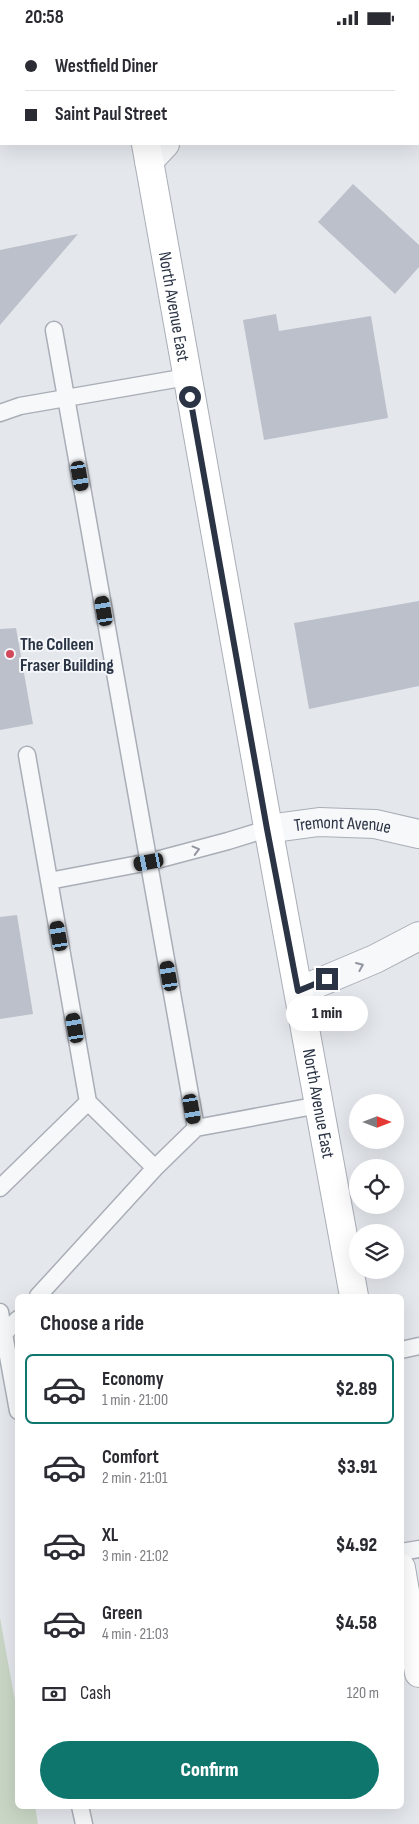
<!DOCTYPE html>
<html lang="en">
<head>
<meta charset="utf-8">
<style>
  :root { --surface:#fff; --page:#f2f2f3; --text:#2b2b33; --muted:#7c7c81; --line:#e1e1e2; --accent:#0f766e }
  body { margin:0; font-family:"Sofia Sans Condensed",sans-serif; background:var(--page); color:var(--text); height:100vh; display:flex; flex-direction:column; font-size:19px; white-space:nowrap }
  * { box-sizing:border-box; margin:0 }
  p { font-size:16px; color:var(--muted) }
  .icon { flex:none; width:28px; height:28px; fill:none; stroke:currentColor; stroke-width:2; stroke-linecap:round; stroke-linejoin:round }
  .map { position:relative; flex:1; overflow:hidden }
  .drawer { position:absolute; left:15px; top:1259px; width:389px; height:515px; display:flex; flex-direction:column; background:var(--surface); border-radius:8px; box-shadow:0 5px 20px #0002 }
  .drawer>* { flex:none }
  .guide { position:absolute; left:0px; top:0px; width:420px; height:110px; box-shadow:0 5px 20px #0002; display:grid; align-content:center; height:110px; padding:0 25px; background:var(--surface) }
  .needle { width:32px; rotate:90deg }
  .controls { position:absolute; left:349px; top:1059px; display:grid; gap:10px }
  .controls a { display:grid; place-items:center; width:55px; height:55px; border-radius:50%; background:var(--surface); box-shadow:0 5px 20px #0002; font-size:25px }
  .end { position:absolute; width:22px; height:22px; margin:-11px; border:6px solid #2b3445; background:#fff; box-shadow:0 0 0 2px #fff }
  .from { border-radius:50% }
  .bubble { position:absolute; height:35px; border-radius:18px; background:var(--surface); box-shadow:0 5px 20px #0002; font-size:16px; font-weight:800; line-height:35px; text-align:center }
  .car { position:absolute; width:15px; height:30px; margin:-15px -8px; border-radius:6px; box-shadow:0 0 4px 1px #0007; background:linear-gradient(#222 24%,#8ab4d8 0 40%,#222 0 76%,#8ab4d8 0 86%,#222 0) }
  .guide b { display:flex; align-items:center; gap:18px; height:48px; font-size:19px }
  .guide b+b { border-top:1px solid var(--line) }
  .guide i { width:12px; height:12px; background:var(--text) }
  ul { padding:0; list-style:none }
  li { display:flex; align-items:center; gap:15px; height:70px; margin:0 10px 8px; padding:0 15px; border:2px solid transparent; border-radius:8px }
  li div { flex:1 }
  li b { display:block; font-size:19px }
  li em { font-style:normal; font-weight:800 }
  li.active { border-color:var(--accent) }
  li>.icon { width:45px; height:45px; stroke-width:1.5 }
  h2 { padding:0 25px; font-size:22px; line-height:60px }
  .pay { display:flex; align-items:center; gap:12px; height:55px; padding:0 25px; font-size:19px }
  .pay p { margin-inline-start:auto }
  .action { display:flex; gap:10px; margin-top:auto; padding:10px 25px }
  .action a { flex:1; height:58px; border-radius:30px; background:var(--accent); color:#fff; font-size:20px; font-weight:800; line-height:58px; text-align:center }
  .status { display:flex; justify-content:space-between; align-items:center; height:35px; padding:0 25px; background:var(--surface); direction:ltr }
  .status svg { height:14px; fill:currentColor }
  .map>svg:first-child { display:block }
</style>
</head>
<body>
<div class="status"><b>20:58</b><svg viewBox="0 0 49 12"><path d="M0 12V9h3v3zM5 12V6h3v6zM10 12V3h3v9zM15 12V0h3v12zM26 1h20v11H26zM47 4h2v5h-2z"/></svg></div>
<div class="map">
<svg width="419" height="1789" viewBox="0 0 419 1789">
  <rect width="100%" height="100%" fill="#e4e7ec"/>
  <path fill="#c9d6c5" d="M 0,1583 L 17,1677 L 18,1771 L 35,1771 L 38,1789 L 0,1789 Z"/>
  <path fill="#bbc0ca" d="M 353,149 L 419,210 L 419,232 L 395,259 L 318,187 Z
    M 78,199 L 0,290 L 0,215 Z
    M 276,279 L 279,296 L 371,281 L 388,383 L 264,405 L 243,285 Z
    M 419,566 L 419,651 L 309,674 L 294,588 Z
    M 16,593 L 33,689 L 0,695 L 0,594 Z
    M 17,880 L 33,979 L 0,984 L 0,882 Z"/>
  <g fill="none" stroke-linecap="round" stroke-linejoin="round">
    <defs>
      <path id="lane" d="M 364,0 L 366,1
        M 54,295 L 196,1093
        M 0,378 L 20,371 L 187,342
        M 27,720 L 88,1067
        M 49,846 L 149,827 L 228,806 L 267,794
        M 0,1153 L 88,1067 L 155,1133
        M 38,1261 L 155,1133 L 196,1093 L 319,1070
        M 0,1277 L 18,1376
        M 4,1299 L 18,1284
        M 401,1315 L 419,1311
        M 401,1517 L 419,1514
        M 80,1771 L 84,1789"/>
      <g id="street">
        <path d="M 264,1 L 265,0"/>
        <path d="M 149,126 L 165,109"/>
        <path id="s1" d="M 267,794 L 319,787 L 375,789 L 419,799"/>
        <path d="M 299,956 L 375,924 L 419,901"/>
      </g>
      <g id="secondary">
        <path d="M 127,0 L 128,1"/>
        <path id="s2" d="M 146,109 C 212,494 284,877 354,1261"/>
        <path d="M 401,1533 L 419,1638"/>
      </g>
    </defs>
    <use href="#lane" stroke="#a9aeb7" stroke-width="19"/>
    <use href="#street" stroke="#a9aeb7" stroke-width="30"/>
    <use href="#secondary" stroke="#a9aeb7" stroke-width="30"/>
    <use href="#lane" stroke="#f7f8fa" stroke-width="16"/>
    <use href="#street" stroke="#f7f8fa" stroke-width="28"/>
    <use href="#secondary" stroke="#fff" stroke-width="28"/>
  </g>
  <defs><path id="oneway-chevron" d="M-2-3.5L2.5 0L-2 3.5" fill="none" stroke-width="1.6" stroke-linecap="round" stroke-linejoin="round" transform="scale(1.25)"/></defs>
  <g stroke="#9196a0">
    <use href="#oneway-chevron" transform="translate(196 815) rotate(-15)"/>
    <use href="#oneway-chevron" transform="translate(360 931) rotate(-23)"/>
  </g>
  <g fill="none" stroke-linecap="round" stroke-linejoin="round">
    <path stroke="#2b3445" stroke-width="6" d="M 190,362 L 267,794 L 298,956 L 327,944"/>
  </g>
  <circle fill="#d1495b" stroke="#f4f6f9" stroke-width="2" cx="10" cy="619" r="5"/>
  <g text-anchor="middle" stroke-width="4" stroke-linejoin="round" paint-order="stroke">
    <g font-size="18" fill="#2b3445" stroke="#f4f6f9">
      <text dy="6" stroke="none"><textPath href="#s2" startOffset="165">North Avenue East</textPath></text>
      <text dy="6" stroke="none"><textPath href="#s1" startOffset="76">Tremont Avenue</textPath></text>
      <text dy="6" stroke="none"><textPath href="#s2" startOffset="975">North Avenue East</textPath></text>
    </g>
    <g font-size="18" font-weight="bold" fill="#2b3445" stroke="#f4f6f9" text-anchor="start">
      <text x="20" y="615">The Colleen<tspan x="20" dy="21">Fraser Building</tspan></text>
    </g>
  </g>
</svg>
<div class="controls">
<a><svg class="needle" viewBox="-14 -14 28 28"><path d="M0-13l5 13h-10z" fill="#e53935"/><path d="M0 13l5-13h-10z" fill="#7c7c81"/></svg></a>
<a><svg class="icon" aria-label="locate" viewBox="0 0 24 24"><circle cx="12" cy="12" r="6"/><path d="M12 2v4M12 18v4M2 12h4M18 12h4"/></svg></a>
<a><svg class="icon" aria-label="layers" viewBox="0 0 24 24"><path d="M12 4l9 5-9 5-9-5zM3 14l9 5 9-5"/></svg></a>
</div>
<i class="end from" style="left:190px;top:362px"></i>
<i class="end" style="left:327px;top:944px"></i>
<div class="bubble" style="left:286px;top:961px;width:82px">1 min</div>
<i class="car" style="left:80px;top:441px;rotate:170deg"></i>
<i class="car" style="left:104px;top:576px;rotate:350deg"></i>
<i class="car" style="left:149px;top:827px;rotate:259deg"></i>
<i class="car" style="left:59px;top:901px;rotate:350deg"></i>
<i class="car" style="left:169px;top:941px;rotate:350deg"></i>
<i class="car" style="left:75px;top:993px;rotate:350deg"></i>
<i class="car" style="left:192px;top:1074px;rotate:170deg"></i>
<div class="guide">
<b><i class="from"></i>Westfield Diner</b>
<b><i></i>Saint Paul Street</b>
</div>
<section class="drawer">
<h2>Choose a ride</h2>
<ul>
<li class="active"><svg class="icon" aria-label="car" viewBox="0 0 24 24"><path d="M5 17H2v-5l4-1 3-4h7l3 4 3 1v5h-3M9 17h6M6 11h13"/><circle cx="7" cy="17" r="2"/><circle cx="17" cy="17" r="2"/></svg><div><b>Economy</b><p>1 min · 21:00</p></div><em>$2.89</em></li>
<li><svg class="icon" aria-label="car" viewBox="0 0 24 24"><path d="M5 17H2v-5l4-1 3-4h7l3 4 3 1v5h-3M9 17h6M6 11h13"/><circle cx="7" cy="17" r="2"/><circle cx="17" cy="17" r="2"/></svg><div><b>Comfort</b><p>2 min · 21:01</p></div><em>$3.91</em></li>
<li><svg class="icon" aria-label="car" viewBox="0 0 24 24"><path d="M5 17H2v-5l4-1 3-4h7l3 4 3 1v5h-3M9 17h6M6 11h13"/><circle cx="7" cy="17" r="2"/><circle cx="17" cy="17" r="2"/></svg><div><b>XL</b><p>3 min · 21:02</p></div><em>$4.92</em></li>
<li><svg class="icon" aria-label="car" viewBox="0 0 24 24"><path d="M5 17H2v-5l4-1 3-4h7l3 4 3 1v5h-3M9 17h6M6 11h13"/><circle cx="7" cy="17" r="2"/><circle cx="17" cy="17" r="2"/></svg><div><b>Green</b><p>4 min · 21:03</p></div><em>$4.58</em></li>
</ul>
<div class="pay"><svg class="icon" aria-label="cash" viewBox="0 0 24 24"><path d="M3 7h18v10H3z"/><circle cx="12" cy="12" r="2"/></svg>Cash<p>120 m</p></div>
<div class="action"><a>Confirm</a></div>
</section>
</div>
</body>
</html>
